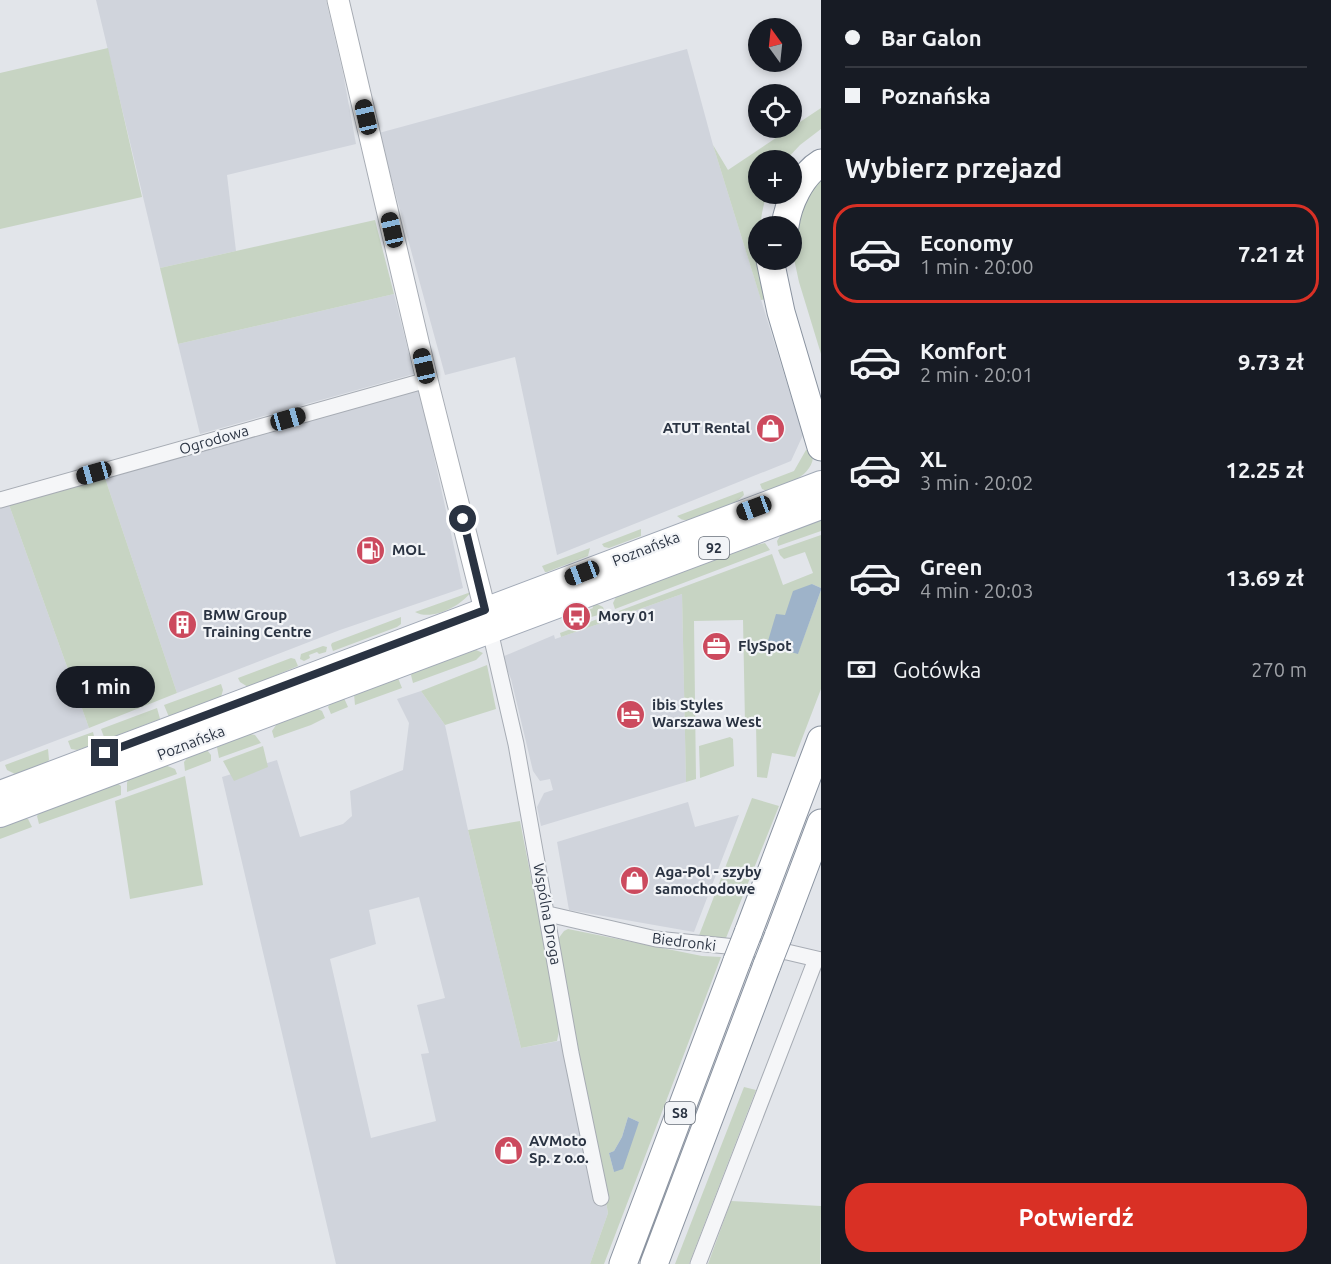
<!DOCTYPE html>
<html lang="pl">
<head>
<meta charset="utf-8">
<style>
  :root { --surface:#171b24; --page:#242831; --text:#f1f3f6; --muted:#9ea1a6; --line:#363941; --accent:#d93025 }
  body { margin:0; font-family:Ubuntu,sans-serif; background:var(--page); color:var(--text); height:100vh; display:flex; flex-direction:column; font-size:22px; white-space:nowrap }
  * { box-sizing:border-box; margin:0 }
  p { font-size:20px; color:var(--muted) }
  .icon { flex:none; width:33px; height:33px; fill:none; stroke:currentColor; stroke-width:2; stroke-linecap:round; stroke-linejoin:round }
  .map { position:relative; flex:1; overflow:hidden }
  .sheet { display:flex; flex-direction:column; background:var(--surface); width:510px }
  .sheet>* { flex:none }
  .hud { display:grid; align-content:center; height:132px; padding:0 24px; background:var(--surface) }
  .needle { width:39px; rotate:345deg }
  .fabs { position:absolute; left:748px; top:18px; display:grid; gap:12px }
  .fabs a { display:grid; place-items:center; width:54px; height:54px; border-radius:50%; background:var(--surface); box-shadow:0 3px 9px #0003; font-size:30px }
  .end { position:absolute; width:27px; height:27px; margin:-14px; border:8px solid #2a3342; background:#fff; box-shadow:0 0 0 3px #fff }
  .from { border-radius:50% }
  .bubble { position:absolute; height:42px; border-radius:21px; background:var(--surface); box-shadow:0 3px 9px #0003; font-size:20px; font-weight:700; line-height:42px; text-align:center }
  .car { position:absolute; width:18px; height:36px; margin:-18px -9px; border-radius:8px; box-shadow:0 0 4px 2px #0007; background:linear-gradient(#222 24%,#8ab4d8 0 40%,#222 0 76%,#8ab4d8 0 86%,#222 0) }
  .hud b { display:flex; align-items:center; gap:21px; height:57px; font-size:22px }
  .hud b+b { border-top:2px solid var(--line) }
  .hud i { width:15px; height:15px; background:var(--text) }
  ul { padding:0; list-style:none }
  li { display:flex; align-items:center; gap:18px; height:99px; margin:0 12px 9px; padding:0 12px; border:3px solid transparent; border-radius:24px }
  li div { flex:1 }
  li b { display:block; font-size:22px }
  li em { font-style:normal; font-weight:700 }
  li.on { border-color:var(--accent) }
  li>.icon { width:54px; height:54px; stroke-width:1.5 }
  h2 { padding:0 24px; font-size:27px; line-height:72px }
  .pay { display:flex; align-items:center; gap:15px; height:66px; padding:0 24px; font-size:22px }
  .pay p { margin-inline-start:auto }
  .button { display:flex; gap:12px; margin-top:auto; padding:12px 24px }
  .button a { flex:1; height:69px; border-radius:24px; background:var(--accent); color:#fff; font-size:24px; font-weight:700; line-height:69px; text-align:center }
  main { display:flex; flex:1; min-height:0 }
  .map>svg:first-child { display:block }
</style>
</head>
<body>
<main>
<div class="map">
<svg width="821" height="1264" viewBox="0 0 821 1264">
  <rect width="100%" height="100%" fill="#e2e5ea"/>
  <path fill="#d0d4dc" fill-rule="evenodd" d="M 96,0 L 326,0 L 343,73 L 356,144 L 227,175 L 236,251 L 160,268 Z
    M 687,49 L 713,145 L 803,435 L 791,461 L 557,555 L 515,357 L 445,375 L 379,133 Z
    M 394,294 L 414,374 L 200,434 L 178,344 Z
    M 419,388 L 463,588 L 340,630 L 177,693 L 104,475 Z
    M 8,502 L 89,728 L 0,762 L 0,504 Z
    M 682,594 L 686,782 L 541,826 L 537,807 L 544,793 L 553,790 L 550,779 L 540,781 L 533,771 L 511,679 L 502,657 L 554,635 L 555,639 L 607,621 L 608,625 L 619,621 L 623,615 Z
    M 421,691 L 445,725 L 468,830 L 521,1048 L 575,1038 L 608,1213 L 590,1264 L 336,1264 L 222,777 L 277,760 L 300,837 L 343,824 L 352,816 L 350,791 L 403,770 L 409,723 L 397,699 ZM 419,897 L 445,998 L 417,1005 L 429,1053 L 421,1054 L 436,1121 L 371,1138 L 330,959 L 376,944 L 369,910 Z
    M 688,802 L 695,827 L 739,815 L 694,932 L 569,910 L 557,842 Z"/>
  <path fill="#c7d4c3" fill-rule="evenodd" d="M 108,48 L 142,197 L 0,229 L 0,73 Z
    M 821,108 L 821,129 L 800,145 L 786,160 L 759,160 L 759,194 L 767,194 C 755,229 760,262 767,299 L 761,300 L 713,145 L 728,170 Z
    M 821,173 L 821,354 L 799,282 L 794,259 L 794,240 L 799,205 Z
    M 375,220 L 394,294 L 178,344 L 160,268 Z
    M 813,448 C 817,476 789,483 767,491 L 762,489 L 760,484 L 794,471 L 806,450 Z
    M 104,475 L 177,693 L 89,728 L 8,502 Z
    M 743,491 L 744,495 C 737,504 697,522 686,520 C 681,520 681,519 677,516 Z
    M 821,519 L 821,531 L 778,546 L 777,541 L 782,533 Z
    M 641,529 L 641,536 L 609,548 L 604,547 L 602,544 Z
    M 821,535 L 821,588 L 812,584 L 798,653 L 821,590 L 821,689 L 795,757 L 772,753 L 767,778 L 757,777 L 756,723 L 745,723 L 743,620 L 694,621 L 696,779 L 686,782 L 682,594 L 623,615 L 619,621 L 616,612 L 772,554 L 783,585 L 813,573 L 805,552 L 784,559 L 780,555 L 778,550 Z
    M 765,543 L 770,550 L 615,609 L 613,603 L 617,595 L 739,549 Z
    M 590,548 L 588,556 L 547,572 L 545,572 L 542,566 Z
    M 471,592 C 460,607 431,621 415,612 Z
    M 597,604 L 603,607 L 605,613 L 588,618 L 586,611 L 593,608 L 592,605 Z
    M 401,617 L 401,624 L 397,627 L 333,651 L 331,645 L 332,643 Z
    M 603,617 L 607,621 L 561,637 L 560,633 Z
    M 323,646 L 327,647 L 326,652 L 319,654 L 317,652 L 309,655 L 310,658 L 304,661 L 300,659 L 301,654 Z
    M 476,650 L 483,653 L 476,660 L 413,683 L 411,675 L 413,672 Z
    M 291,658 L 295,659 L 298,666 L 248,687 L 240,682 L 238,678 Z
    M 487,665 L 496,709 L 445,725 L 421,691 Z
    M 398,678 L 402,688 L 355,705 L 354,694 Z
    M 221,684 L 223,690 L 221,697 L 169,717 L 164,705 Z
    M 344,698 L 348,707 L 331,714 L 328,707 L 331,703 Z
    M 157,708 L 160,719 L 108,739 L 104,737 L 101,729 Z
    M 318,709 L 322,711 L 325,718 L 311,725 L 274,738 L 272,731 L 278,722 Z
    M 93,732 L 96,744 L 77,750 L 71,749 L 68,741 Z
    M 250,734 L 255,735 L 261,743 L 219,758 L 217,747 Z
    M 730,737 L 733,739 L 734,766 L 700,778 L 699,746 Z
    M 263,746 L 268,767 L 234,781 L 223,761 Z
    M 48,749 L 49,760 L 46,763 L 15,774 L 7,770 L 5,765 Z
    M 207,750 L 211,755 L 211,761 L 185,771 L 184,762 L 188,757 Z
    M 165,765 L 175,769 L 177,774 L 127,792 L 127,783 L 128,779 Z
    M 185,776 L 203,885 L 130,899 L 115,801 Z
    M 117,783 L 121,786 L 121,795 L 39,824 L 37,816 L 39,813 Z
    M 752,798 L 779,806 L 726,938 L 698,938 Z
    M 23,819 L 28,819 L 32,827 L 0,839 L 0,828 Z
    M 520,821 L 560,1026 L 557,1041 L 521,1048 L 468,830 Z
    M 568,929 L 702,956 L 721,957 L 604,1264 L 590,1264 L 608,1213 L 558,939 L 564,931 ZM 628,1117 L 639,1122 L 614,1172 L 609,1153 L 614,1151 L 622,1137 Z
    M 744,1087 L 756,1090 L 689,1264 L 675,1264 Z
    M 731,1201 L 821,1206 L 820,1264 L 708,1264 Z"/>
  <path fill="#9eb3c9" d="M 812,584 L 821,588 L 821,590 L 798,654 L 773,647 L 768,641 L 776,614 L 785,615 L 793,591 Z
    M 628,1117 L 639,1122 L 623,1169 L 614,1172 L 609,1153 L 614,1151 L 622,1137 Z"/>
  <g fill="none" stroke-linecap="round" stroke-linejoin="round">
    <defs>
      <path id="street" d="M 0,500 L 427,380
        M 490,631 L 516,744 L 571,1053 L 601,1198
        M 548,914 L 656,939 L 787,952 L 821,960
        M 698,1264 L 816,959"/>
      <path id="secondary" d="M 338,0 L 427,380 L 485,610"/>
      <path id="primary" d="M 0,793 L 821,483
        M 0,815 L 821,507"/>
      <path id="highway" d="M 785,226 C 788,204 801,175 821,163
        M 770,260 L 781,312 L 821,447
        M 748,933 L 821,740
        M 778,937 L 821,823
        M 623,1264 L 737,961
        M 654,1264 L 767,965"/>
    </defs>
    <use href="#street" stroke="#a7acb4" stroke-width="17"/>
    <use href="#secondary" stroke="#a7acb4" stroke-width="23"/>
    <use href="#primary" stroke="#a1a9b6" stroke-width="26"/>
    <use href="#highway" stroke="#8a93a0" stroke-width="29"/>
    <use href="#street" stroke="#f5f6f8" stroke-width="15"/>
    <use href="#secondary" stroke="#fff" stroke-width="21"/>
    <use href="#primary" stroke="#fff" stroke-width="24"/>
    <use href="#highway" stroke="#fff" stroke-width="27"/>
    <defs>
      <path id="highway-bridge" d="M 737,961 L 748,933
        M 767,965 L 778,937"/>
    </defs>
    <use href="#highway-bridge" stroke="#8a93a0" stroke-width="29" stroke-linecap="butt"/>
    <use href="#highway-bridge" stroke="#fff" stroke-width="27"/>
  </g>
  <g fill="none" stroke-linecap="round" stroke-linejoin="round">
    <path stroke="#2a3342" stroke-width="8" d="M 105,753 L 485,610 L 463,519"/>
  </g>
  <defs>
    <symbol id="shop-disc" viewBox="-11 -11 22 22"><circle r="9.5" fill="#cc4a5e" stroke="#f2f4f7"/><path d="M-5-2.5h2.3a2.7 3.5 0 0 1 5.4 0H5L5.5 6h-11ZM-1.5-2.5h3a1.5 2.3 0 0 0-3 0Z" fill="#fff"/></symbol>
    <symbol id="fuel-disc" viewBox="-11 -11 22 22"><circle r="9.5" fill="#cc4a5e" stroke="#f2f4f7"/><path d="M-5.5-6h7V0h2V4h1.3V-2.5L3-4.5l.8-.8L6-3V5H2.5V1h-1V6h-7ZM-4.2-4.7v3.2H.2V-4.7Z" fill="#fff"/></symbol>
    <symbol id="bus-disc" viewBox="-11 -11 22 22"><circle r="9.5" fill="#cc4a5e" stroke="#f2f4f7"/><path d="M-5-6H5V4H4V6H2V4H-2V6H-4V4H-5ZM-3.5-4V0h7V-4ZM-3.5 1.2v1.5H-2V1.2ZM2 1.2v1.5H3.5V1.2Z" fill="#fff"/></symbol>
    <symbol id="building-disc" viewBox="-11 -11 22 22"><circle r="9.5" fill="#cc4a5e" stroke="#f2f4f7"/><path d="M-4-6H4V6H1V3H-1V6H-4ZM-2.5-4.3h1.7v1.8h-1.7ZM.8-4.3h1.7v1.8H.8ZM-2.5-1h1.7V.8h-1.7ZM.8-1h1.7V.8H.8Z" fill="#fff"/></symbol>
    <symbol id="office-disc" viewBox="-11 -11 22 22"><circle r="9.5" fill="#cc4a5e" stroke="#f2f4f7"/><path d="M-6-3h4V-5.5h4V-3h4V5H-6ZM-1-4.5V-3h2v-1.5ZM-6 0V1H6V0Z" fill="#fff"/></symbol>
    <symbol id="hotel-disc" viewBox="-11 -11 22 22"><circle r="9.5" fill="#cc4a5e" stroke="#f2f4f7"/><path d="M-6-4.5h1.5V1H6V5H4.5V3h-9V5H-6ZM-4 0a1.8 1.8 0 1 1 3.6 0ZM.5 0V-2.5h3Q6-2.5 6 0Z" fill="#fff"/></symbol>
  </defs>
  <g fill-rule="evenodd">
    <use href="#shop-disc" x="754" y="412" width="33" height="33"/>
    <use href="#fuel-disc" x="354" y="534" width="33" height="33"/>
    <use href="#bus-disc" x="560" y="600" width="33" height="33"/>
    <use href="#building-disc" x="166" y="608" width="33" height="33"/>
    <use href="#office-disc" x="700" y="630" width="33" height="33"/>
    <use href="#hotel-disc" x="614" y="698" width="33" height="33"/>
    <use href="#shop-disc" x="618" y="864" width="33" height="33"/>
    <use href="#shop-disc" x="492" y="1134" width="33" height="33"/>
  </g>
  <g text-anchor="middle" stroke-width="4.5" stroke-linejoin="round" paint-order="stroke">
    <g fill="#f2f4f7" stroke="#666d78" stroke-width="1.5">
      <rect x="699" y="537" width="30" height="22" rx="4.5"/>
      <rect x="665" y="1102" width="30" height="22" rx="4.5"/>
    </g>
    <g font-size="14" font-weight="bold" fill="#2a3342">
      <text x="714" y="553">92</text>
      <text x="680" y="1118">S8</text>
    </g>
    <g font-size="15" font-weight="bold" fill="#2a3342" stroke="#f2f4f7" text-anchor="start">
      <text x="750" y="433" text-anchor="end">ATUT Rental</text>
      <text x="392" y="555">MOL</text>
      <text x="203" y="620">BMW Group<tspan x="203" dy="17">Training Centre</tspan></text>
      <text x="598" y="621">Mory 01</text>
      <text x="738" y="651">FlySpot</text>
      <text x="652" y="710">ibis Styles<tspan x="652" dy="17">Warszawa West</tspan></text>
      <text x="655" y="877">Aga-Pol - szyby<tspan x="655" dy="17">samochodowe</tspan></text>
      <text x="529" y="1146">AVMoto<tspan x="529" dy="17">Sp. z o.o.</tspan></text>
    </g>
    <g font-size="15" fill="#2a3342" stroke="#f2f4f7">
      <text transform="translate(214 440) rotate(-16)" y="5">Ogrodowa</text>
      <text transform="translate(646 549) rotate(-21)" y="5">Poznańska</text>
      <text transform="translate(191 743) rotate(-21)" y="5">Poznańska</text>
      <text transform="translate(547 914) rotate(80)" y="5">Wspólna Droga</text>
      <text transform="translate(684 942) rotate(7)" y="5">Biedronki</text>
    </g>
  </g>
</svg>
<div class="fabs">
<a><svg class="needle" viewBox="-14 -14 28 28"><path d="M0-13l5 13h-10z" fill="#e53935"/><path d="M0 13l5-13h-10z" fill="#9ea1a6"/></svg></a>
<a><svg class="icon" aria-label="locate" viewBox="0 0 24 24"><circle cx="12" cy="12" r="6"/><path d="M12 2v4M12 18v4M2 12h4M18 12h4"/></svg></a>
<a>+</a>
<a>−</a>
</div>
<i class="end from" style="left:463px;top:519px"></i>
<i class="end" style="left:105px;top:753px"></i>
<div class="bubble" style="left:56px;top:666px;width:99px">1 min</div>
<i class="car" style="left:366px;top:117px;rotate:347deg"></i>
<i class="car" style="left:392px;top:230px;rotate:347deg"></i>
<i class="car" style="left:424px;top:366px;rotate:347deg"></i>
<i class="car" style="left:288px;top:419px;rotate:74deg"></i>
<i class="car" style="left:94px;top:473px;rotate:254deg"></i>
<i class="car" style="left:754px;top:508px;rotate:250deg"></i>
<i class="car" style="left:582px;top:573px;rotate:249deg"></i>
</div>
<section class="sheet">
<div class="hud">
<b><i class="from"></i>Bar Galon</b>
<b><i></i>Poznańska</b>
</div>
<h2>Wybierz przejazd</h2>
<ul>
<li class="on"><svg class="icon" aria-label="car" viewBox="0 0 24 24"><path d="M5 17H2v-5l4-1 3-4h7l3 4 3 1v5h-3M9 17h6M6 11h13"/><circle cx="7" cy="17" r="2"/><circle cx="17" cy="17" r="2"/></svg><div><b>Economy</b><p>1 min · 20:00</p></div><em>7.21 zł</em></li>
<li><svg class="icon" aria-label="car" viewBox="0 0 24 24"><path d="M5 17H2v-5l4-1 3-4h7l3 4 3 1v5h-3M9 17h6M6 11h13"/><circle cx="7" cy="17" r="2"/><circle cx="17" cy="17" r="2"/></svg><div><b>Komfort</b><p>2 min · 20:01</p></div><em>9.73 zł</em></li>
<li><svg class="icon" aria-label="car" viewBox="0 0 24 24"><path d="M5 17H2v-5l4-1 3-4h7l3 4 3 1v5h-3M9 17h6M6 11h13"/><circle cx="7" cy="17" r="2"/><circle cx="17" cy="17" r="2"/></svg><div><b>XL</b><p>3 min · 20:02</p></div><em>12.25 zł</em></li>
<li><svg class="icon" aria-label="car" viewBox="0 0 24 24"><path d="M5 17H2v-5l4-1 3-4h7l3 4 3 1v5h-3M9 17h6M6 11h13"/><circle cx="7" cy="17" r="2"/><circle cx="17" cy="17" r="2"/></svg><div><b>Green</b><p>4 min · 20:03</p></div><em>13.69 zł</em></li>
</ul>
<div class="pay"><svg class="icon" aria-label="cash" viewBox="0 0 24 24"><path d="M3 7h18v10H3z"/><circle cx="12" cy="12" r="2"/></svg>Gotówka<p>270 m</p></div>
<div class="button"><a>Potwierdź</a></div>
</section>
</main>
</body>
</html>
